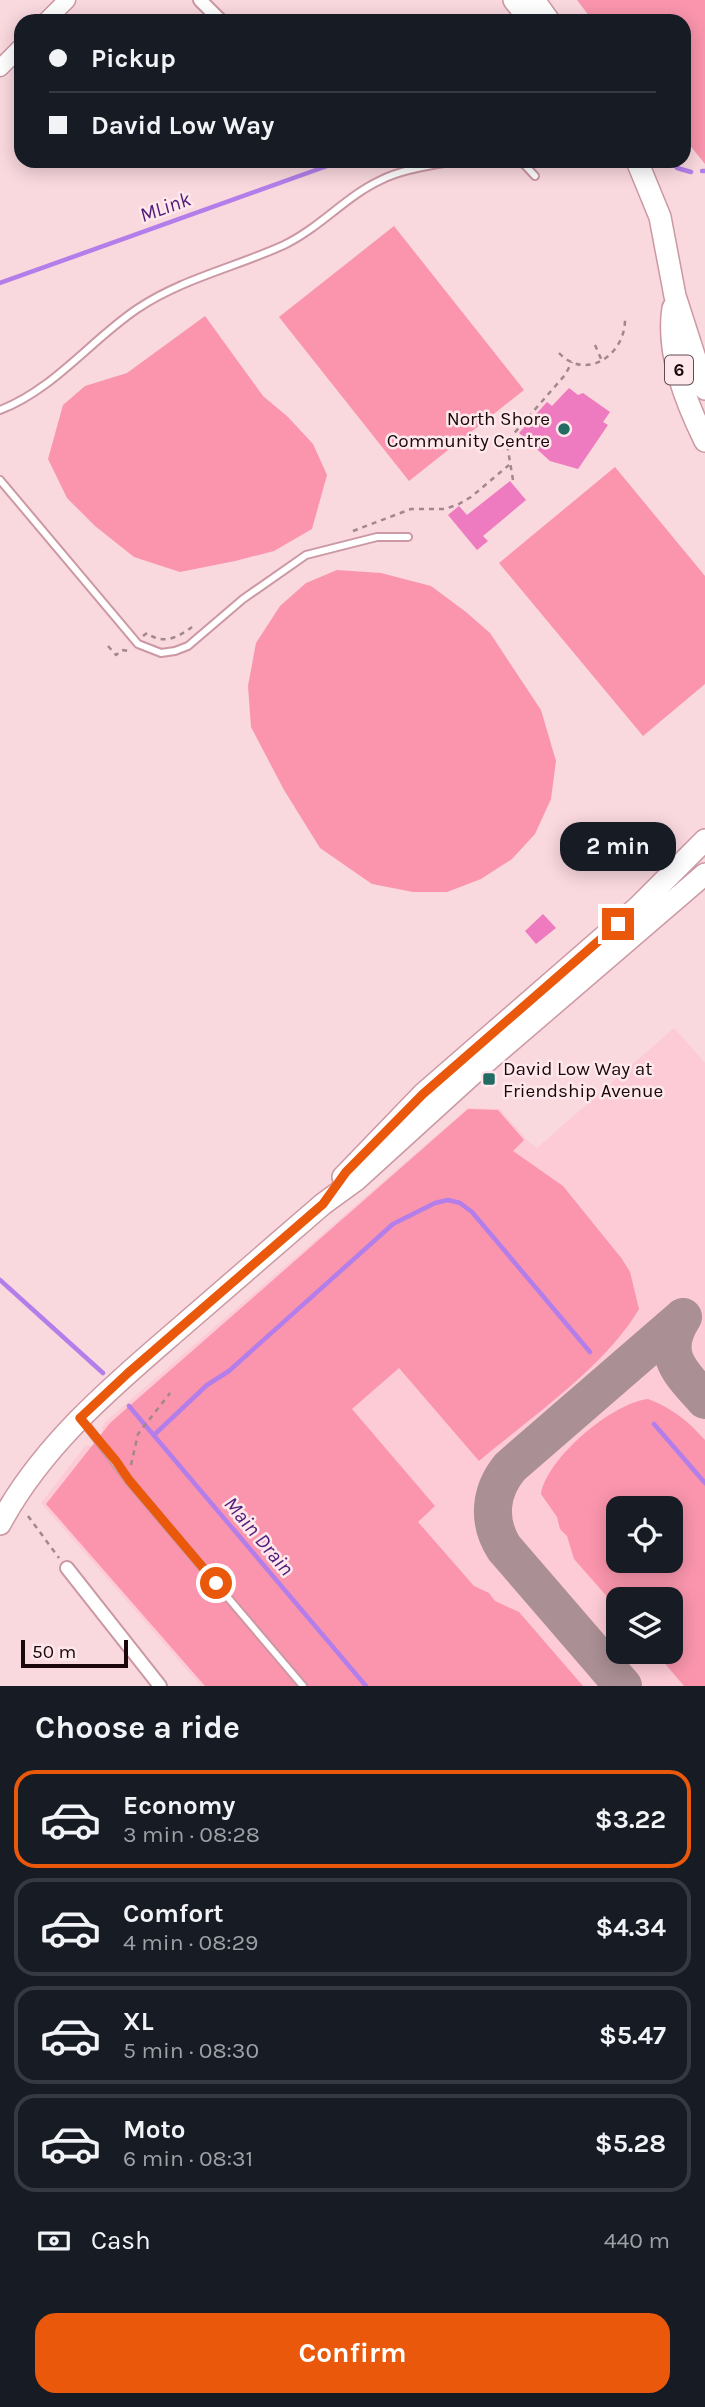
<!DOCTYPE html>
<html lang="en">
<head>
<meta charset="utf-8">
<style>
  :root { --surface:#171b24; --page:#20242c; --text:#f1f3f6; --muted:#9ea1a6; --line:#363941; --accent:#ea580c }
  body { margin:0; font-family:Karla,sans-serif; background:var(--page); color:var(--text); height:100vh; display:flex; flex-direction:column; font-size:26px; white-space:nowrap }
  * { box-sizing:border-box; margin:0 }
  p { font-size:23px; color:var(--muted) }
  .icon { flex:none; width:38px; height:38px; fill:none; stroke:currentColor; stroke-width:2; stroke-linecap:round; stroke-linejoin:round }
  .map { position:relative; height:1686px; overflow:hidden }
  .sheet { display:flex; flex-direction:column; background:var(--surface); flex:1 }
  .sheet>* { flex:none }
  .hud { position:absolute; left:14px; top:14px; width:677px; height:154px; border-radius:21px; box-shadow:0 4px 18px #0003; display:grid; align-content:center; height:154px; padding:0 35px; background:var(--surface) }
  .tools { position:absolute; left:606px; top:1496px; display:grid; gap:14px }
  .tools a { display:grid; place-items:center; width:77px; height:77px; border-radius:14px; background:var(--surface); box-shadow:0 4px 18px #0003; font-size:35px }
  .scale { position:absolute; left:21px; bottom:18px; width:107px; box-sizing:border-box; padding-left:7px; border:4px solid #1a080d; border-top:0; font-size:19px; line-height:24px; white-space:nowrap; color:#1a080d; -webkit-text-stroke:5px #ffe8ec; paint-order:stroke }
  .end { position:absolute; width:32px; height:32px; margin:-16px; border:9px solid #ea580c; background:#fff; box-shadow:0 0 0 4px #fff }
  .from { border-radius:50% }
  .bubble { position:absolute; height:49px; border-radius:21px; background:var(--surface); box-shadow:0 4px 18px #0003; font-size:23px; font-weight:700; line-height:49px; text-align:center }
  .hud b { display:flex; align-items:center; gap:24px; height:66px; font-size:26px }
  .hud b+b { border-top:2px solid var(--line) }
  .hud i { width:18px; height:18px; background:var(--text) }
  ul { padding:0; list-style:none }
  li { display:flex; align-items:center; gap:21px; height:98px; margin:0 14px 10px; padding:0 21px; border:4px solid var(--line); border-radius:21px }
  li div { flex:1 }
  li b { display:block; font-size:26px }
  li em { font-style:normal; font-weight:700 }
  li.selected { border-color:var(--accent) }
  li>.icon { width:63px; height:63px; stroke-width:1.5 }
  h2 { padding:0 35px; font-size:32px; line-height:84px }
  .pay { display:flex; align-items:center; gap:18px; height:77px; padding:0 35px; font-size:26px }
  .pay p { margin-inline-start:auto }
  .action { display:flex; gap:14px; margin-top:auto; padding:14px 35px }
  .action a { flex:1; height:80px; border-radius:21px; background:var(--accent); color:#fff; font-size:28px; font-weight:700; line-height:80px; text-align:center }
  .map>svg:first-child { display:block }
</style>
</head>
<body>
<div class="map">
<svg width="705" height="1686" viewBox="0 0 705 1686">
  <rect width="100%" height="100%" fill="#f9d8de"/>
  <path fill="#fdcbd5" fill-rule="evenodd" d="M 674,1028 L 705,1063 L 705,1686 L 201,1686 L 41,1503 L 86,1445 L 122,1456 L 102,1432 L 102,1427 L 106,1421 L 468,1108 L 500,1109 L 528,1141 L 537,1148 ZM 618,1508 L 670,1508 L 670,1561 L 618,1561 ZM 618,1600 L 670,1600 L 670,1652 L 618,1652 Z"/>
  <path fill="#fa95ad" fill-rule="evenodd" d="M 577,0 L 705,0 L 705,164 L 684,138 L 684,21 L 593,21 Z
    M 394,226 L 524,390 L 409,481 L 279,317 Z
    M 205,316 L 263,396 L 288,417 L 313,444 L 327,475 L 312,529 L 274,551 L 235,561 L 180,572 L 134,557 L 95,526 L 67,498 L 48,459 L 63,405 L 85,386 L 127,373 Z
    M 615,467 L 705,576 L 705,684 L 643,736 L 499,563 Z
    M 337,570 L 381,573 L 431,586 L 466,612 L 490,633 L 541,710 L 556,761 L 551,799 L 535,834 L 512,859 L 481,879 L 447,892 L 413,892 L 372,884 L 320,848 L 284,790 L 251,727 L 248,686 L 256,643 L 280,606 L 306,583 Z
    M 468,1109 L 498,1110 L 524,1140 L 513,1151 L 563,1186 L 622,1259 L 630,1272 L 639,1309 C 605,1367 531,1417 479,1461 L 399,1368 L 352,1409 L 435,1506 L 418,1522 L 474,1586 L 489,1593 L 495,1601 L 519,1612 L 583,1686 L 205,1686 L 46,1504 L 110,1423 Z
    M 648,1399 C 672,1408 688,1421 705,1440 L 705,1686 L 684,1686 L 655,1652 L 670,1652 L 670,1600 L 618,1600 L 618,1609 L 574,1559 L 567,1536 L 560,1529 L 557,1517 L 541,1494 C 547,1458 612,1403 648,1399 ZM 618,1508 L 670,1508 L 670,1561 L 618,1561 Z"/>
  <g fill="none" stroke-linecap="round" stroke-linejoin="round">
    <path stroke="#b37eea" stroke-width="4.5" d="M 673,161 L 677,168 L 691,172
      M 702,171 L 705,171
      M 0,283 L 341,161
      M 0,1280 L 103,1373
      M 129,1406 L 366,1686
      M 654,1424 L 705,1483
      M 154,1435 L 207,1385 L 229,1371 L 393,1224 L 435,1203 L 448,1200 L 460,1203 L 472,1212 L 590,1352"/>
    <path stroke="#aa8f94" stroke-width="38" d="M 683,1317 C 659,1354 680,1372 705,1400
      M 623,1686 L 504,1548 C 487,1521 490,1491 510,1467 L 683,1317"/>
  </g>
  <path fill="#ee7abf" d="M 569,388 L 578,395 L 583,393 L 610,412 L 603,422 L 608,425 L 578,469 L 550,461 L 519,433 L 547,402 L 552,406 Z
    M 510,481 L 526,500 L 483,536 L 488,541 L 477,550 L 448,515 L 459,506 L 467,515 Z
    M 543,914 L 556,928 L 536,944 L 525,931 Z"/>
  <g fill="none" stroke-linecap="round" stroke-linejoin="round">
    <defs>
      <path id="service" d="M 521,161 L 535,176
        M 0,410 C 53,390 91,340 137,309 C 181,279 236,267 284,245 C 321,227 346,196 381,180 C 403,169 430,166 454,161
        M 0,480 L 138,644 L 161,653 L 175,651 L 188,646 L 243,599 L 306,555 L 377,537 L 408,537
        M 84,1422 L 129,1481 L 303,1686"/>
      <path id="minor" d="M 200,0 L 221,21
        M 67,1568 L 160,1686"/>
      <path id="tertiary" d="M 46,21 L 67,0
        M 0,68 L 21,47"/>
      <path id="primary" d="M 514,0 L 531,21
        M 534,0 L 549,21
        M 637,161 L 660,217 L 675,296 L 705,389
        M 673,308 C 666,353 686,402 705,441
        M 343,1177 L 423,1094 L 638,907 L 705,840
        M 0,1524 C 41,1447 109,1389 174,1333 C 224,1290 273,1247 323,1204 L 356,1180 L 478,1069 L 705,874"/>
    </defs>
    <use href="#service" stroke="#cb98a3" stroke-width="10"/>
    <use href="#minor" stroke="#cb98a3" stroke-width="16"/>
    <use href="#tertiary" stroke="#cb98a3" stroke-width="19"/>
    <use href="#primary" stroke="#cb98a3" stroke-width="24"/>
    <path stroke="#a2878d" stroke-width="2.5" stroke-dasharray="5 5" stroke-linecap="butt" d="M 595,345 L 602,361
      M 559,353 C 587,382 625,354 625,320
      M 513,480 L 508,450 L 510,438 L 565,375 L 572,362
      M 353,531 L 411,509 L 445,509 L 459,504 L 471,497 L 509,465
      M 143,636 L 147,633 C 163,645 177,638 192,627
      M 108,646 L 116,655 L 122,650 L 130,651
      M 131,1465 L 138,1434 L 170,1393
      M 28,1516 L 59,1558"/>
    <use href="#service" stroke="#fff" stroke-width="6"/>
    <use href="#minor" stroke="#fff" stroke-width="12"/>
    <use href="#tertiary" stroke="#fff" stroke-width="16"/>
    <use href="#primary" stroke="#fff" stroke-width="21"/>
  </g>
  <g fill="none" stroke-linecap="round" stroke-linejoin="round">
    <path stroke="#ea580c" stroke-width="9" d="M 216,1583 L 129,1480 L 116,1461 L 80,1418 L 128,1373 L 323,1204 L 346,1172 L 423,1094 L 618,924"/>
  </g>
  <g fill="#236c64" stroke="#ffe8ec" stroke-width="2.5">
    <circle cx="564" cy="429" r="7"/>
    <rect x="482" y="1072" width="14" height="14" rx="3.5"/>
  </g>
  <g text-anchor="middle" stroke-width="5" stroke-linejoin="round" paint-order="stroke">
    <rect fill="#ffe8ec" stroke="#5f4b50" stroke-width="2" x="665" y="355.5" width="28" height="29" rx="5"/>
    <g font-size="18" font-weight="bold" fill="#1a080d">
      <text x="679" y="376">6</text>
    </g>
    <g font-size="19" fill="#1a080d" stroke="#ffe8ec" text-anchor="end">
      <text x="550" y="425">North Shore<tspan x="550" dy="22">Community Centre</tspan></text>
      <text x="503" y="1075" text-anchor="start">David Low Way at<tspan x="503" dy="22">Friendship Avenue</tspan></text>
    </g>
    <g font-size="21" font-style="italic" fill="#501a7a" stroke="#ffe8ec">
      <text transform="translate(165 207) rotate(-20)" y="7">MLink</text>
      <text transform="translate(259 1536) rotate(50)" y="7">Main Drain</text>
    </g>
  </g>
</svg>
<div class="tools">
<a><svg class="icon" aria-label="locate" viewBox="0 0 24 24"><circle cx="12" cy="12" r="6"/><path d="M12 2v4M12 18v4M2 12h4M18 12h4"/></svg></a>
<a><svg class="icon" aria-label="layers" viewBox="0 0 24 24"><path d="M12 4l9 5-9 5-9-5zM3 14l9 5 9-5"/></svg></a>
</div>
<div class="scale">50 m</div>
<i class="end from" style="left:216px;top:1583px"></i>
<i class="end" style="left:618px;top:924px"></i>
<div class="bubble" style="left:560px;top:822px;width:116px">2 min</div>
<div class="hud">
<b><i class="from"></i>Pickup</b>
<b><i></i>David Low Way</b>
</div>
</div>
<section class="sheet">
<h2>Choose a ride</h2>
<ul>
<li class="selected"><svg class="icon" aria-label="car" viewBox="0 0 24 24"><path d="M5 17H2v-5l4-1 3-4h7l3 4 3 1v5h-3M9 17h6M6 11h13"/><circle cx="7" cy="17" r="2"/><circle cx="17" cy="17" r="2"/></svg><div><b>Economy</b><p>3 min · 08:28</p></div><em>$3.22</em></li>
<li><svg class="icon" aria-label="car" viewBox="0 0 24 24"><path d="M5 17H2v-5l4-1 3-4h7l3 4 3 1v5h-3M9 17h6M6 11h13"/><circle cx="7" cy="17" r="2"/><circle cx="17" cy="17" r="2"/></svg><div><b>Comfort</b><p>4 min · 08:29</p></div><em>$4.34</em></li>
<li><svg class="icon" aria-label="car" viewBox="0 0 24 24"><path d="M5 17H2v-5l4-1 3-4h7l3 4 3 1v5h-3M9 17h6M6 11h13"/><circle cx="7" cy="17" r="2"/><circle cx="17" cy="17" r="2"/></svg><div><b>XL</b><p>5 min · 08:30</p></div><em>$5.47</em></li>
<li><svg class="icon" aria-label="car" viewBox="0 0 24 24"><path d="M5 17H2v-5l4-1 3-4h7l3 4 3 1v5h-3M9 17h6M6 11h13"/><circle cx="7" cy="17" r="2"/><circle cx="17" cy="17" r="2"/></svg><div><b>Moto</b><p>6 min · 08:31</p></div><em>$5.28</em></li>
</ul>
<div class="pay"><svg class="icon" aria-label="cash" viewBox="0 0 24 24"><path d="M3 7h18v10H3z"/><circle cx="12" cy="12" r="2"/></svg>Cash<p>440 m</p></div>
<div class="action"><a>Confirm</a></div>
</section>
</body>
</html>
